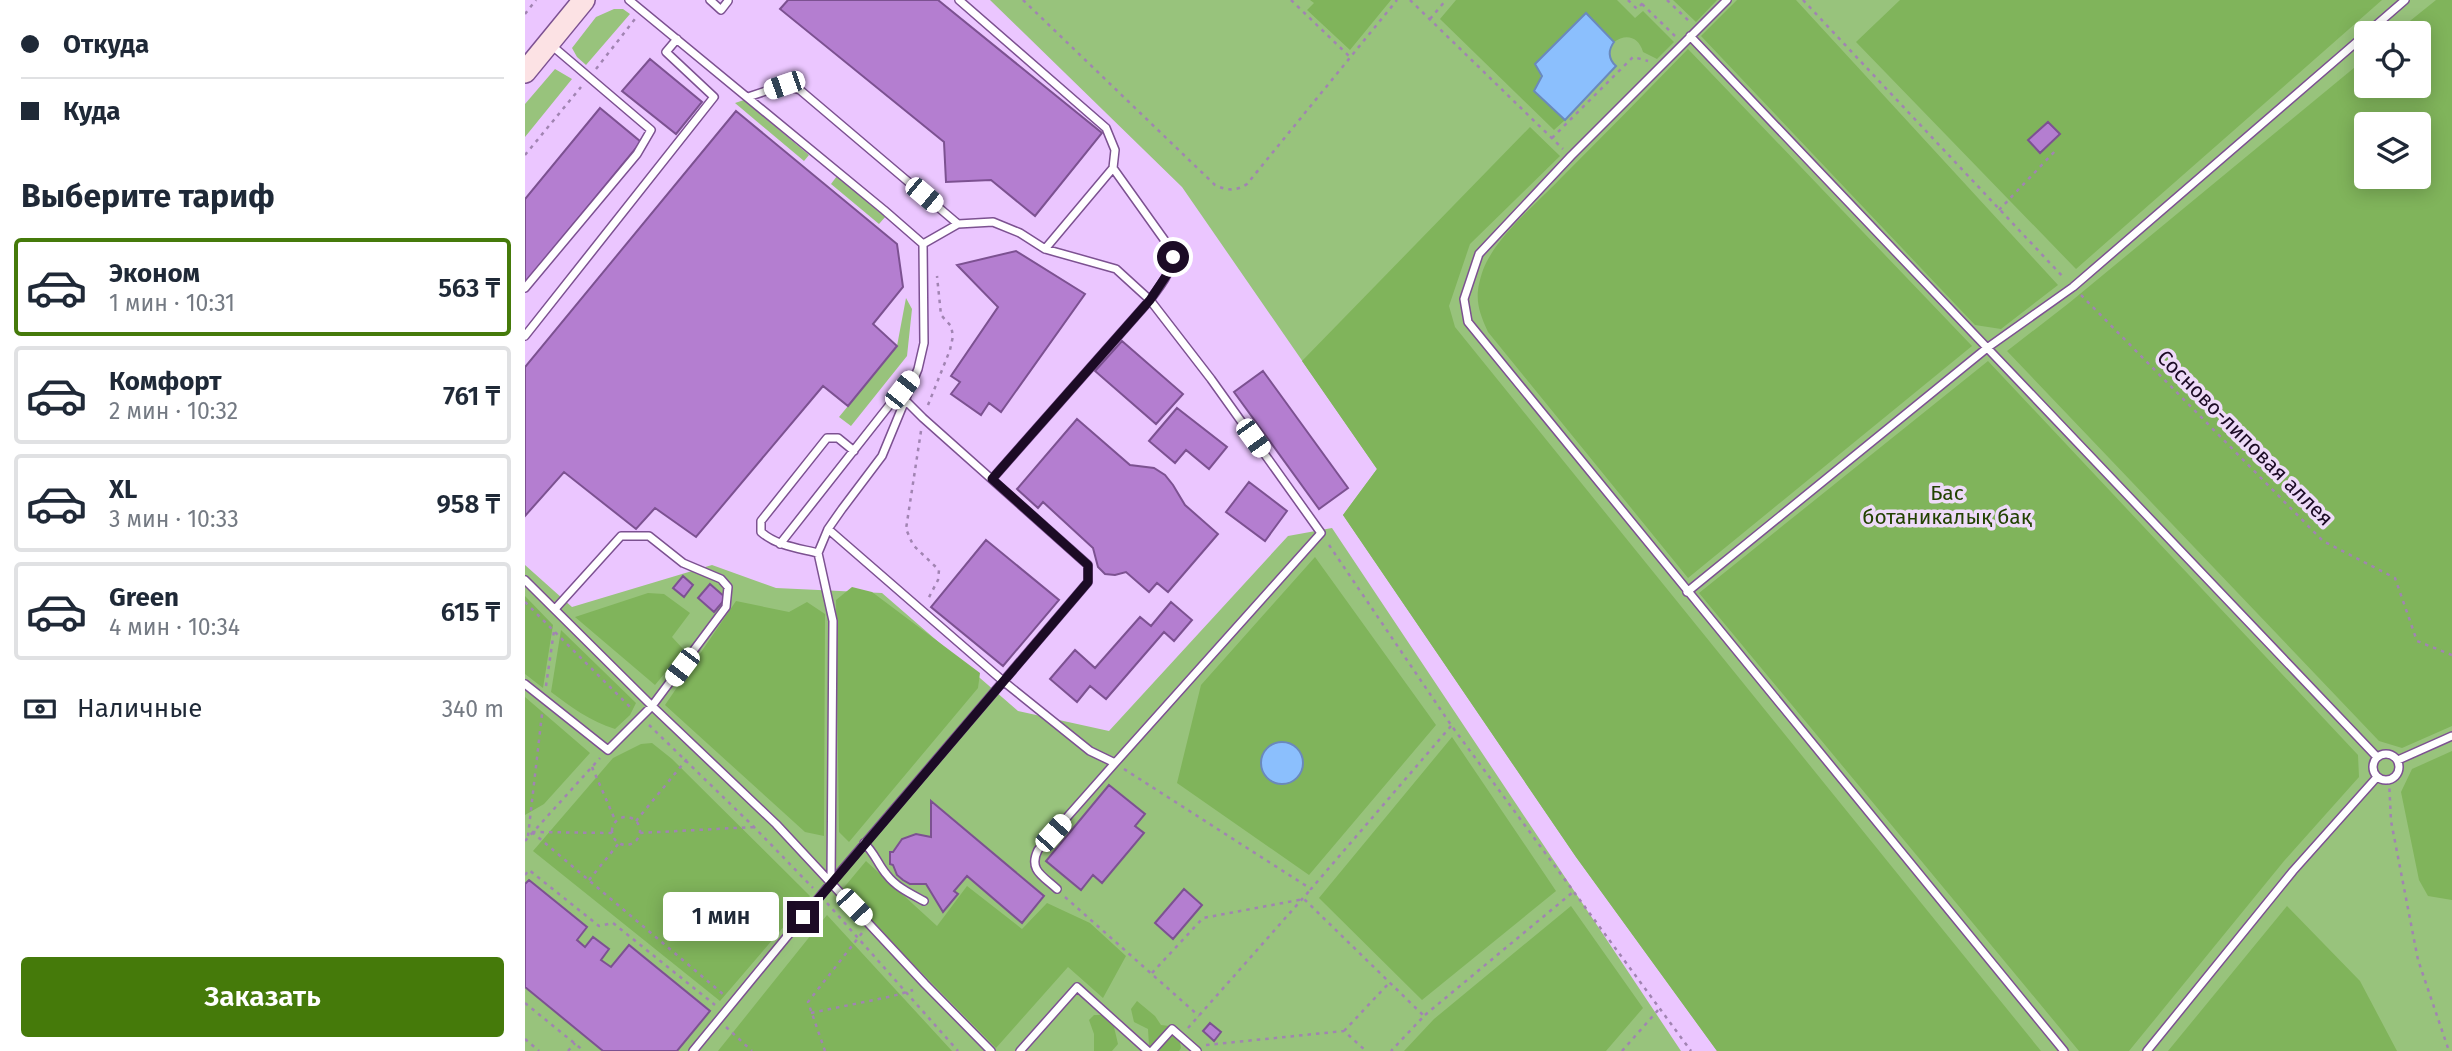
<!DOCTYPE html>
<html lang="ru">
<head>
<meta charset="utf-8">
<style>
  :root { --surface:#fff; --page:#f2f2f3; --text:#1f2937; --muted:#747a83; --line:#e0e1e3; --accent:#457a0a }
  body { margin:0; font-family:"Fira Sans",sans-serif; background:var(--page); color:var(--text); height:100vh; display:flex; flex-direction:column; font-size:26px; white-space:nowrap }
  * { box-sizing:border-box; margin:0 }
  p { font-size:23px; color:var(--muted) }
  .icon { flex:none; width:38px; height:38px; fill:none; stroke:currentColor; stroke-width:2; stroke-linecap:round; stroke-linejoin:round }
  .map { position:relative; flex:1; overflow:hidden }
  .details { display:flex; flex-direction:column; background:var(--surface); width:525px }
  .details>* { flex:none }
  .guide { display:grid; align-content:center; height:154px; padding:0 21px; background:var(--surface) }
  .buttons { position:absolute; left:1829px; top:21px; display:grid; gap:14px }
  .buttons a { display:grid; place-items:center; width:77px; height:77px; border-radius:7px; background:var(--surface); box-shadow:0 4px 18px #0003; font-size:35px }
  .end { position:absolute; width:32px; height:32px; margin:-16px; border:9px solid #1c0b25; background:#fff; box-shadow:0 0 0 4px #fff }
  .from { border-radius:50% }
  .bubble { position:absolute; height:49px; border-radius:7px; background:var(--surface); box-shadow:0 4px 18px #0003; font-size:23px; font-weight:600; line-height:49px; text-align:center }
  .car { position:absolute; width:21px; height:42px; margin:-21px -10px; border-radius:9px; box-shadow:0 0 5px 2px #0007; background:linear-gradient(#fff 24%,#345 0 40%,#fff 0 76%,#345 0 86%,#fff 0) }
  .guide b { display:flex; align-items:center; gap:24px; height:66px; font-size:26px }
  .guide b+b { border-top:2px solid var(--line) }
  .guide i { width:18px; height:18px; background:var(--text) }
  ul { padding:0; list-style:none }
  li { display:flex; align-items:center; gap:21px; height:98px; margin:0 14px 10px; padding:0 7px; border:4px solid var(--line); border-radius:7px }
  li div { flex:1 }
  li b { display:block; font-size:26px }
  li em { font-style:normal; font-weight:600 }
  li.on { border-color:var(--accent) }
  li>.icon { width:63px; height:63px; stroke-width:1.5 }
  h2 { padding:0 21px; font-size:32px; line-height:84px }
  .pay { display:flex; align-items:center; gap:18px; height:77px; padding:0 21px; font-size:26px }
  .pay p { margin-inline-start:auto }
  .action { display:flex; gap:14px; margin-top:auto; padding:14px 21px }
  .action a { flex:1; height:80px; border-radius:7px; background:var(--accent); color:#fff; font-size:28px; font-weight:600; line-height:80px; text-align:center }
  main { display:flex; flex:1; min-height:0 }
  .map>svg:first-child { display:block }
</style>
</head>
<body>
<main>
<section class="details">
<div class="guide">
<b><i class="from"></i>Откуда</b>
<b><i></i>Куда</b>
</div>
<h2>Выберите тариф</h2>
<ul>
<li class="on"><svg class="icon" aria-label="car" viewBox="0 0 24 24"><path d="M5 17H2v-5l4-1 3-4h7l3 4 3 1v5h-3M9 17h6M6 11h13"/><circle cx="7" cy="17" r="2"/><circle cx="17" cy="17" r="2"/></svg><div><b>Эконом</b><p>1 мин · 10:31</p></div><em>563 ₸</em></li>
<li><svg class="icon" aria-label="car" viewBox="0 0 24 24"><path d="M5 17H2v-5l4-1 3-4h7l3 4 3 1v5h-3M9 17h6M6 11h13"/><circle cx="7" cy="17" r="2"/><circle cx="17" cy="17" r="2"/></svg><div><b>Комфорт</b><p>2 мин · 10:32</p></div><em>761 ₸</em></li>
<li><svg class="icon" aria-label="car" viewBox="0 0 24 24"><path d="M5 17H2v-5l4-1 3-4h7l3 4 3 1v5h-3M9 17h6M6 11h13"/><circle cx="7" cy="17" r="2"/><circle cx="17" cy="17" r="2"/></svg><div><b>XL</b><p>3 мин · 10:33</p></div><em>958 ₸</em></li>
<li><svg class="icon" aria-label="car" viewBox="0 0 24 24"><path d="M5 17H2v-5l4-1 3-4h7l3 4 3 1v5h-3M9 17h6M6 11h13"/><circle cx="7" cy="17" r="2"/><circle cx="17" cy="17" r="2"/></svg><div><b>Green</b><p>4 мин · 10:34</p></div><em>615 ₸</em></li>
</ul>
<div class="pay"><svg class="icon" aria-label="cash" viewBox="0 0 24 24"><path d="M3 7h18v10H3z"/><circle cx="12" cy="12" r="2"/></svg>Наличные<p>340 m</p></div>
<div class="action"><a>Заказать</a></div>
</section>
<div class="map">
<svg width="1927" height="1051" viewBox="0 0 1927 1051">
  <rect width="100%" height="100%" fill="#ebc6ff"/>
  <path fill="#98c37c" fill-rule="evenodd" d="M 465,0 L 1927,0 L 1927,1051 L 1192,1051 L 1051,857 L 818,515 L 852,469 L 657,187 ZM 1841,33 L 1894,33 L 1894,86 L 1841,86 ZM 1841,124 L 1894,124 L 1894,177 L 1841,177 Z
    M 89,9 L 98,9 L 105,14 L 61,65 L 52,57 L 47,48 L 71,17 Z
    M 30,69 L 47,79 L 0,137 L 0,104 Z
    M 219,100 L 284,155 L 279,161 L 210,103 Z
    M 312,176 L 361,216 L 354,224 L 306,184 Z
    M 381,298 L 387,309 L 382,356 L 326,426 L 314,417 L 372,346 Z
    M 807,528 L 1156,1051 L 0,1051 L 0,565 L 47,607 L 187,565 L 251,588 L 357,593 L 493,711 L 584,731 L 763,536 Z"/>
  <path fill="#80b45b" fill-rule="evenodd" d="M 785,0 L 866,0 L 825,50 L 782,10 L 789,3 Z
    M 931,0 L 1092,0 L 1110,18 L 1118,11 L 1149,42 L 1132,59 L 1118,52 C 1114,37 1101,33 1089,42 L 1061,14 L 1016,70 L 1015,82 L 1009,91 L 1040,120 L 1029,130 L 915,19 Z
    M 1148,0 L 1192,0 L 1171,22 Z
    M 1212,0 L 1271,0 L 1533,285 L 1476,329 L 1450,325 L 1176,36 Z
    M 1375,0 L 1857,0 L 1551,269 L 1331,42 Z
    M 1911,0 L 1927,0 L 1927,726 L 1877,748 L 1854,741 L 1482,351 L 1544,303 L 1841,58 L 1841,86 L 1894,86 L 1894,33 L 1870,33 ZM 1841,124 L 1894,124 L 1894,177 L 1841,177 Z
    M 1163,49 L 1447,346 L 1163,578 L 963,332 C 952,308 949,296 958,270 C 970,238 1010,205 1034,180 C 1077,137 1120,93 1163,49 Z
    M 1005,127 L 1035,156 L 945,244 L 924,306 L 930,327 L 1516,1051 L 1192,1051 L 1051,857 L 818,515 L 852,469 L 777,361 Z
    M 1463,361 L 1833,755 L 1834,777 L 1759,861 L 1604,1051 L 1554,1051 L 1174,593 Z
    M 790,557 L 911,725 L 784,875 L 652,783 L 676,685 Z
    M 327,587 L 347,592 L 455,673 L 453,688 L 324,842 L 314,832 L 311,600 Z
    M 123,593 L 139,594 L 165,613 L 147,637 L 159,650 L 130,685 L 50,617 Z
    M 0,596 L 28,625 L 18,688 L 0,674 Z
    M 211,601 L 264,612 L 282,602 L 300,614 L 299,836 L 280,832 L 140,705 Z
    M 36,630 L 111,703 L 105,715 L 90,729 C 65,721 46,707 26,692 Z
    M 0,697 L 65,753 L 19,804 L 0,815 Z
    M 927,737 L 1031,891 L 897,1000 L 794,898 Z
    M 127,743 L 147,759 L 285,896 L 195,1001 L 8,851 L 88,758 L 116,744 Z
    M 1927,751 L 1927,900 L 1903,896 L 1894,880 L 1876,792 L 1887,769 Z
    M 341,861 L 412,926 L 442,886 L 497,929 L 522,903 L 565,923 L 601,956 L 578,998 L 543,967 L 471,1048 L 316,891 Z
    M 1046,906 L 1118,1008 L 1081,1051 L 879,1051 L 909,1019 Z
    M 1762,906 L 1835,981 L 1872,1051 L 1643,1051 Z
    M 302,915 L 427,1051 L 193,1051 Z
    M 612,1001 L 630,1016 L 636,1025 L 652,1027 L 656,1048 L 654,1051 L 618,1051 L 624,1046 L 623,1029 L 609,1022 L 606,1009 Z
    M 569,1015 L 578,1015 L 589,1027 L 593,1044 L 587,1051 L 569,1051 L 569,1034 L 564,1020 Z"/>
  <path fill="#8bbffd" stroke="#6a89bc" stroke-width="2" d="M 1061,13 L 1089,42 C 1083,50 1083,59 1091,66 L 1040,120 L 1009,91 L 1017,76 L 1010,64 Z
    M736 763a21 21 0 1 1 42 0a21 21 0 1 1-42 0Z"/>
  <path fill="#b47ed0" stroke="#7c5191" stroke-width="2" d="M 263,0 L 413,0 L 577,133 L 510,216 L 466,180 L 421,182 L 419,142 L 255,9 Z
    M 125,59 L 177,102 L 151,134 L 97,91 Z
    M 75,108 L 116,142 L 0,283 L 0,199 Z
    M 211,111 L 372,244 L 378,287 L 348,324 L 372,346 L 323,406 L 298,386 L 171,537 L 130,508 L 111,529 L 39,472 L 0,516 L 0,367 Z
    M 1523,122 L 1535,134 L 1515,153 L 1503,140 Z
    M 491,251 L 560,294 L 476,412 L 464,403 L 456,415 L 426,394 L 435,382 L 426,376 L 473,307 L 432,265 Z
    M 597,341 L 658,394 L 631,424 L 570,371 Z
    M 738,371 L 823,488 L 794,509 L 709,392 Z
    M 652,408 L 702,447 L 684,469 L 661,450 L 650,463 L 624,441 Z
    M 552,419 L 605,465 L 629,468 L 640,475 L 648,485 L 660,505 L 693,534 L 643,592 L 632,583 L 624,592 L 601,572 L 590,575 L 580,574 L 573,567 L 568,548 L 518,502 L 513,508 L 492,489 Z
    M 724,482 L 762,511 L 740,541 L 701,512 Z
    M 461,540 L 534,600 L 478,666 L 406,607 Z
    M 158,576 L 168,585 L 159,597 L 148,588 Z
    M 185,584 L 201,598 L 189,612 L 173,598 Z
    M 646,602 L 667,620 L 649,641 L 639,632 L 581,699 L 565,686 L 552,702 L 525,679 L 550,650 L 570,668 L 615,617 L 626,626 Z
    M 584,785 L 620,814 L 610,826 L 619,833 L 577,883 L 568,875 L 556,890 L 521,861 Z
    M 406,801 L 519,896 L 497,923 L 442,876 L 429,891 L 433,894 L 418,912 L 401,884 L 385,884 L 378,880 L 372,875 L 368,865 L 365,864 L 365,852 L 368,852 L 377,839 L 391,834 L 406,837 Z
    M 4,880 L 62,927 L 52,940 L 60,947 L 68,937 L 84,949 L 76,960 L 86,967 L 104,945 L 185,1011 L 152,1051 L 78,1051 L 0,987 L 0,884 Z
    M 659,889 L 677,905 L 648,939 L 630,923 Z
    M 685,1023 L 696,1032 L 689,1041 L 678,1031 Z"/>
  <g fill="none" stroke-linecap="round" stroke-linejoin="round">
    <defs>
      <path id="lane" d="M 104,0 L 359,210 L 398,244 L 399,343 L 393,369 L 357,456 L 317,509 L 303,529 L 293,553 L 308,621 L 306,883
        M 185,0 L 196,10 L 203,1
        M 434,0 L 581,128 L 590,150 L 588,168 L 520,249
        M 1202,0 L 1046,156 L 954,254 L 939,299 L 943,322 L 1539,1051
        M 1842,33 L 1880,0
        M 1165,36 L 1852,757
        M 223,97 L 259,85 L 275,90 L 433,224
        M 0,288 L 112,154 L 126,130 L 25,44
        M 0,336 L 189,97 L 141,52 L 152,39
        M 467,479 L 625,300 C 638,281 652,269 643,245 L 588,168
        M 303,529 L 478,681 L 565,751 L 590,763 L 796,533 L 686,379 L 625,300 L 591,269 L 520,249 L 495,233 L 468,222 L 433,224 L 398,244
        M 255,544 L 385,379
        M 293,553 C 273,548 252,546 236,532 L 236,521 L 302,438 L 313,438 L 329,451
        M 0,580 L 127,706 L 251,824 L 400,984 L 466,1051
        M 1162,592 L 1462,348 L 1548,287 L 1841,34
        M 0,684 L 83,750 L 127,706 L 201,607 L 203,587 L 196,579 L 158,563 L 124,536 L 96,536 L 30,609
        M1848 767a13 13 0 1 1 26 0a13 13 0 1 1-26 0Z
        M 1873,760 L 1927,736
        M 339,843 C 350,853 353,865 362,875 C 371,887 386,894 399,901
        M 532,889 C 518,876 503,870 513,850 L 590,763
        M 168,1051 L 306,883 L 563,582 L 563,565 L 398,418 L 379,399
        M 495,1051 L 552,987 L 623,1051
        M 627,1051 L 647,1029 L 672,1051
        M 1622,1051 L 1768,871 L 1852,777"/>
      <path id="secondary" d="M 0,72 L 59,0"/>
    </defs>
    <use href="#lane" stroke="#7c5191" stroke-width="10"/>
    <use href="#secondary" stroke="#7c5191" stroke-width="24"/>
    <path stroke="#a184b2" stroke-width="2.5" stroke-dasharray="3.5 5" stroke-linecap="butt" d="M 498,0 L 690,185 C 702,191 712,191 722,184 L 872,0
      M 766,0 L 824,56
      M 885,0 L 1038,149
      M 1103,0 L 1112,9 L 1121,0
      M 1142,0 L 1165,22
      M 1278,0 L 1539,278
      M 1117,4 L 1150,36
      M 0,14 L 11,0
      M 905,19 L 921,0
      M 71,69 L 110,19
      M 1027,138 L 1108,57 L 1123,61
      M 0,155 L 56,87
      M 1474,210 L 1531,150
      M 1556,295 L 1798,541 L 1870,578 L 1892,641 L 1927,655
      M 403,405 L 425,350 L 428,336 L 426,326 L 416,315 L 412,276
      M 396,431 L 381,529 L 388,545 L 414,570 L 413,580 L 402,601
      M 804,545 L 926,725 L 1166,1051
      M 0,602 L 107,709
      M 21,686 L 29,631
      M 124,725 L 229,827 L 288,888
      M 67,767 L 91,822
      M 599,769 L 786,889 L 926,726
      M 1864,780 L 1866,821 L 1893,960 L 1924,1051
      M87 831a14 14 0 1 1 28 0a14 14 0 1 1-28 0Z
      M 111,821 L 162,759
      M 7,832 L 199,995
      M 7,832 L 88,833
      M 115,833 L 229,827
      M 3,836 L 17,714
      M 0,841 L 75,758
      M 0,875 L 4,870 L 74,926 L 88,923 L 190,1005
      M 64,880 L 94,843
      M 540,897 L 674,1016
      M 302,903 L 433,1051
      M 627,973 L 678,918 L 779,899 L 899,1016 L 866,1051
      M 0,1003 L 59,1051
      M 286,1013 L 368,996 L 388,990
      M 900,1015 L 1048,892
      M 201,1027 L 227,1051
      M 663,1028 L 786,889
      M 819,1031 L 865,982
      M 0,1039 L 14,1051
      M 681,1045 L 819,1031 L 841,1051
      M 43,1051 L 50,1043
      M 300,1051 L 283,1002 L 337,933
      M 1097,1051 L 1134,1009"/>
    <use href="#lane" stroke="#fff" stroke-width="7"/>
    <use href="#secondary" stroke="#fce2e4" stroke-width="21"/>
  </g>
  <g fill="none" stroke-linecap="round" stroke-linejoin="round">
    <path stroke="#1c0b25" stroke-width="9" d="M 278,917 L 563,582 L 563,565 L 467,479 L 625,300 L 645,270 L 648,257"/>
  </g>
  <g text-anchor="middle" stroke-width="7" stroke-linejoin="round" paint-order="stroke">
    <g font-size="21" fill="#1c0b25" stroke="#eedbf8">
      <text transform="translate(1720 438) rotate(45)" y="7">Сосново-липовая аллея</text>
    </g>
    <g font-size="21" fill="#224200" stroke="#eedbf8">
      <text x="1422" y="500">Бас<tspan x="1422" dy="24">ботаникалық бақ</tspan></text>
    </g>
  </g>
</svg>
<div class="buttons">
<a><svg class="icon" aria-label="locate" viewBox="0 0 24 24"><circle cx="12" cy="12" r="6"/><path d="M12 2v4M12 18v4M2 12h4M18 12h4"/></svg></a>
<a><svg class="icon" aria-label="layers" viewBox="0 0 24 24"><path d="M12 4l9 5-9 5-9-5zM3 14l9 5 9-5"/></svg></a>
</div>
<i class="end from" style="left:648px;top:257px"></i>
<i class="end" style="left:278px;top:917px"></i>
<div class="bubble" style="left:138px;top:892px;width:116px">1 мин</div>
<i class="car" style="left:259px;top:85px;rotate:251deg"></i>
<i class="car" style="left:399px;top:195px;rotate:130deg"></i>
<i class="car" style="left:377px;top:390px;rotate:38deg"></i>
<i class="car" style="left:728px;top:438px;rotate:144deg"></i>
<i class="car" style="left:157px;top:667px;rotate:217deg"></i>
<i class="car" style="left:528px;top:833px;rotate:42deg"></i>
<i class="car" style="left:329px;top:907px;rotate:136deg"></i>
</div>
</main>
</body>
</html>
